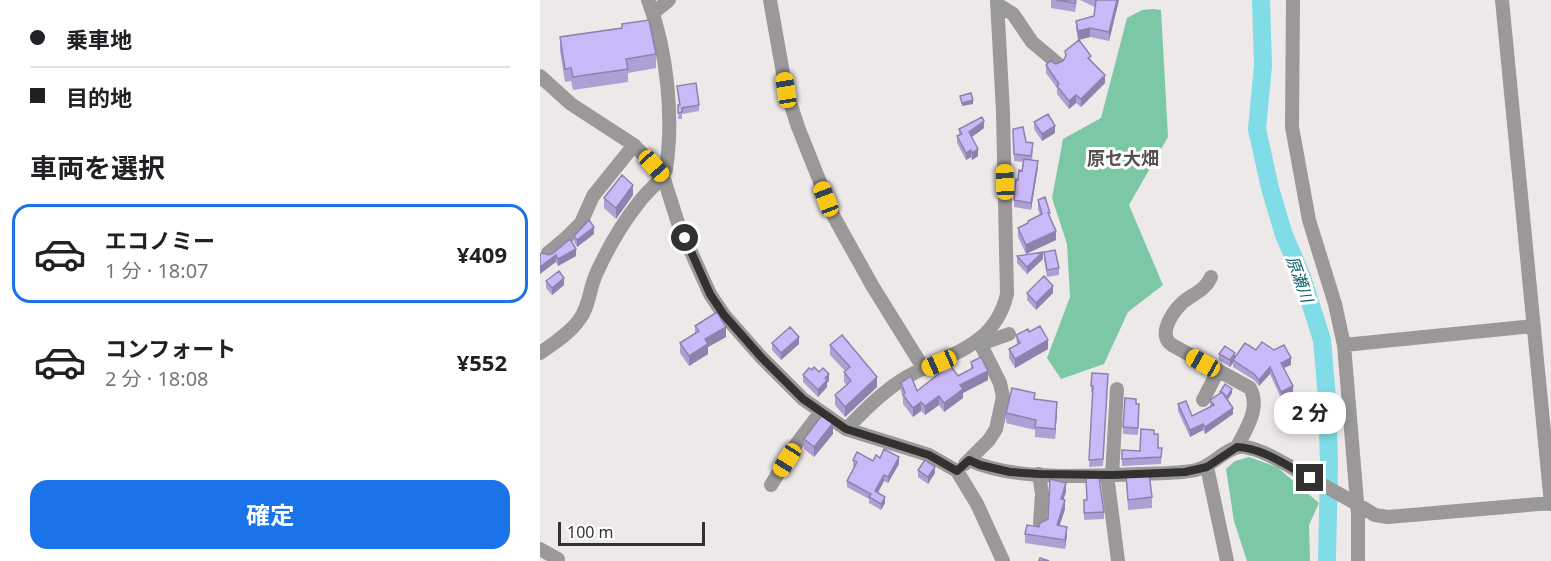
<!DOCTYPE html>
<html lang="ja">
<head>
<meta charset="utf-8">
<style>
  :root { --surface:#fff; --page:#f2f2f2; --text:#202124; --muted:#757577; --line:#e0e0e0; --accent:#1a73e8 }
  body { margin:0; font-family:"Noto Sans","Noto Sans JP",sans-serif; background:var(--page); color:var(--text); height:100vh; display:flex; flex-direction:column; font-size:22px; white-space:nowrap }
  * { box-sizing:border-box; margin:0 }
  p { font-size:20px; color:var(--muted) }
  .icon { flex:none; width:33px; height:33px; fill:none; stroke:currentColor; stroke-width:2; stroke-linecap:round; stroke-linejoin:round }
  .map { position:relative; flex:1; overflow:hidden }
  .drawer { display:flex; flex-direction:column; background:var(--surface); width:540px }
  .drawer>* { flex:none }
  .banner { display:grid; align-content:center; height:132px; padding:0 30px; background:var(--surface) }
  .scale { position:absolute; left:18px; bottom:15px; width:147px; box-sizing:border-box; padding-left:6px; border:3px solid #323130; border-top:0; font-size:16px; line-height:21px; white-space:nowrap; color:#323130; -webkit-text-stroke:4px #fff; paint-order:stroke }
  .end { position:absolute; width:27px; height:27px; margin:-14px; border:8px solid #323130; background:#fff; box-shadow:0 0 0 3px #fff }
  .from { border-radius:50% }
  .bubble { position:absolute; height:42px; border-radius:18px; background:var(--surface); box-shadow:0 3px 9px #0003; font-size:20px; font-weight:700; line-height:42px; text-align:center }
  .car { position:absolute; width:18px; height:36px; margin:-18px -9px; border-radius:8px; box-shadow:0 0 4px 2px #0007; background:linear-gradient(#f5c518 24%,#345 0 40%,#f5c518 0 76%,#345 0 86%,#f5c518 0) }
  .banner b { display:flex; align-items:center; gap:21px; height:57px; font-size:22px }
  .banner b+b { border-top:2px solid var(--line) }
  .banner i { width:15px; height:15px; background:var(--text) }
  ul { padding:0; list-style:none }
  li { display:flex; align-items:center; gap:18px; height:99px; margin:0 12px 9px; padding:0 18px; border:3px solid transparent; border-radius:18px }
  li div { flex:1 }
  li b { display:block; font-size:22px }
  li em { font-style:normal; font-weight:700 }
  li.current { border-color:var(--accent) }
  li>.icon { width:54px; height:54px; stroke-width:1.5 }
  h2 { padding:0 30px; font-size:27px; line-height:72px }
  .primary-button { display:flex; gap:12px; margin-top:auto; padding:12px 30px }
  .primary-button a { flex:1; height:69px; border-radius:18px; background:var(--accent); color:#fff; font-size:24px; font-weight:700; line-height:69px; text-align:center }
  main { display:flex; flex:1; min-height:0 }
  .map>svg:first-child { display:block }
</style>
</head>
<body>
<main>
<section class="drawer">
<div class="banner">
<b><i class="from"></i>乗車地</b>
<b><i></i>目的地</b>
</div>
<h2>車両を選択</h2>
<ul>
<li class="current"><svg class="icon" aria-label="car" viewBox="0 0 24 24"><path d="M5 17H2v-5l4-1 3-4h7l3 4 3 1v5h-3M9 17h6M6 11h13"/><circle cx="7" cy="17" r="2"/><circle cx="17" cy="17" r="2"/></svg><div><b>エコノミー</b><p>1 分 · 18:07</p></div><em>¥409</em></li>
<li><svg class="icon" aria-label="car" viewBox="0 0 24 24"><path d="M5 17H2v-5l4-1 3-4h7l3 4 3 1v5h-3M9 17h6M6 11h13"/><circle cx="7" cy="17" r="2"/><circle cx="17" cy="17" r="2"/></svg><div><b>コンフォート</b><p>2 分 · 18:08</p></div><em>¥552</em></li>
</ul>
<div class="primary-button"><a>確定</a></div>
</section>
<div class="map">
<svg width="1011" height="561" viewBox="0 0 1011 561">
  <rect width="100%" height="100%" fill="#ede9e8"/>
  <path fill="#7cc7a6" d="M 613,9 L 621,10 L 628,137 L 589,205 L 623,285 L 588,312 L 564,364 L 521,379 L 507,358 L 530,297 L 527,244 L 512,198 L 523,139 L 561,118 L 587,18 L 602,10 Z
    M 709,457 L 737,467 L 779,503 L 769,525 L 770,561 L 707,561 L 694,521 L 686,469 L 695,461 Z"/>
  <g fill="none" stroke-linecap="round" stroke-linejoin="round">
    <path stroke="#80dce7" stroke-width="18" d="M 721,0 L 723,66 L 717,129 L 730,188 L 744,235 L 762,277 L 782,340 L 787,398 L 789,463 L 787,561"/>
    <path stroke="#9a9898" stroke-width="14" d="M 230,0 L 246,90 L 258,127 L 294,217 L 333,287 L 384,369
      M 753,0 L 752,127 L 769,220 L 795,304 L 804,345 L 818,514 L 818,561
      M 962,0 L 1011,504
      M 457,4 L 473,14 L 492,42 L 517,63
      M 113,13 L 129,0
      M 0,76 L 31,104 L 94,145 L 123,176 L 138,223 L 170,294 L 184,315 L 222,358 L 263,399 L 306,429 L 389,455 L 417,471 L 437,504 L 463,561
      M 8,253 L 26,238 L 41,223 L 53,196 L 94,145
      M 671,277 C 665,291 652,294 642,303 C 632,313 617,335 632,345 L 710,388 C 721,408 706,429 697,447
      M 441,344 L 469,334
      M 804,345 L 993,326
      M 0,353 C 13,344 30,333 39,320 C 50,306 49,288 57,272 C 68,248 83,222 100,201 C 108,190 122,181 126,169 C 134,117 127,49 108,0
      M 663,400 L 678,371
      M 306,429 C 325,410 342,392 365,378 C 407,353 454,349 467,294 L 463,112 L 457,0
      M 429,460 C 473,481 549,476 597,474 C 617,473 637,474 656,470 C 674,466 687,445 705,447 C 727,451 748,466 767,476 C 790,489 813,501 835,515 L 848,517 L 1011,503
      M 425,464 L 449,440 L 456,429 L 463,397 L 460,383 L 439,341
      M 667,467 L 687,561
      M 499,474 L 502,494 L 500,523
      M 567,475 L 578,561
      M 572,475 L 577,389
      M 231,485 L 257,443 L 280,413
      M 0,549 L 18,559"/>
  </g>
  <path fill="#ae9fd5" d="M 511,0 L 537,0 L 535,12 L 511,8 Z
    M 540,0 L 579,0 L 569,41 L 550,37 L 539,40 L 565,83 L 541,107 L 536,103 L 529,109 L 517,94 L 517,88 L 506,73 L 506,65 L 516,64 L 523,61 L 525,59 L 525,51 L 538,40 L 536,29 L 536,21 L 554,16 L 555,7 Z
    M 82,24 L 116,54 L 116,68 L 88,73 L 88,82 L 33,90 L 31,81 L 25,82 L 20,51 L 20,37 L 82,28 Z
    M 137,86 L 159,105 L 159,111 L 142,114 L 142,119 L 138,119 L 139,105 Z
    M 494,122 L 515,133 L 502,141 L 494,129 Z
    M 444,128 L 432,137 L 438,156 L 432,160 L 431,157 L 426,160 L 417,143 L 417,136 L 419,135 L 419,129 Z
    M 473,129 L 493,150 L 492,160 L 498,167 L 491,210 L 474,207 L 474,200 L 478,180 L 482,171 L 483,162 L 474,161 Z
    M 93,195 L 76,219 L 64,208 L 64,198 Z
    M 498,200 L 510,217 L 516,240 L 486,254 L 478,237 L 478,228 L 488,224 L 488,221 L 500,215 L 498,209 Z
    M 54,234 L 37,247 L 34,242 L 34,236 Z
    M 504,252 L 519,268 L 519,275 L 507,277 L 504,259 Z
    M 9,255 L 36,256 L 18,266 L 16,262 Z
    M 477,256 L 503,259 L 487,274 L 477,263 Z
    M 6,281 L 24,285 L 12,295 L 6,288 Z
    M 487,293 L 513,293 L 496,310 L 487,300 Z
    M 155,326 L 186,337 L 168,347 L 168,354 L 149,366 L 140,353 L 140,343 L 155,334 Z
    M 489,332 L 508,349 L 475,368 L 469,358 L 469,349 L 477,345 L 476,335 Z
    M 232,343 L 259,344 L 241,360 L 232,350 Z
    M 290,345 L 337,387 L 305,417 L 295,405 L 295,395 L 307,385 L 304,382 L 304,372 L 305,371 L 290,355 Z
    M 716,350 L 751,365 L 744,368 L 753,393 L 741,398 L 730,374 L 719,386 L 714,380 L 693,367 L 693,363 L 690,367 L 679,360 L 679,354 L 695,357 Z
    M 431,362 L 448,380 L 423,393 L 423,398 L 404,412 L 399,405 L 385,415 L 381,411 L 373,417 L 363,404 L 363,397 L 361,392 L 361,383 L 377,391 L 418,376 L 431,369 Z
    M 272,370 L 289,381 L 287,383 L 287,387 L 278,397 L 263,382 L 263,375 Z
    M 552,373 L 568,374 L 563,466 L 549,467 L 553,393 L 551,392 Z
    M 680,392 L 692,393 L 688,400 L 693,414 L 665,434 L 663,430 L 650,437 L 638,411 L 638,404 L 652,416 L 670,407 L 670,400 L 680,394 Z
    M 495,399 L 517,412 L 515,439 L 495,437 L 495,430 L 466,423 L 466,413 Z
    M 596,404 L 599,404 L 598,435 L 583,434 L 583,427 Z
    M 293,434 L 274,457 L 264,449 L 264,439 Z
    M 614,434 L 618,448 L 622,448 L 621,464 L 582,466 L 582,450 L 600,451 Z
    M 340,458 L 359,464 L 348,483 L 344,481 L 338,493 L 345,503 L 341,510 L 329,503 L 329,499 L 307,487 L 307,481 L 314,467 L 313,466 L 313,460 L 333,461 Z
    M 378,470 L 395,473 L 388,484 L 378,477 Z
    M 586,475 L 612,497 L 612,508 L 588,510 Z
    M 526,492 L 523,500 L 525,509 L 519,526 L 527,535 L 525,549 L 485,543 L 485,534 L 499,527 L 508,519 Z
    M 544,500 L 564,512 L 564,519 L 544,520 Z"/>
  <path fill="#8d82ae" d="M 577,0 L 579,0 L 569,41 L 569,32 Z
    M 550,28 L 550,37 L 538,40 L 538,31 Z
    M 565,75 L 565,83 L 541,107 L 541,99 Z
    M 536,95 L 536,103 L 529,109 L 529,101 Z
    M 433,100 L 433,104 L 422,106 L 422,103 Z
    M 444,121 L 444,128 L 429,139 L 429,132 Z
    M 515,126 L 515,133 L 502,141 L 502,134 Z
    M 438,149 L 438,156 L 432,160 L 432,153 Z
    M 431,150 L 431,157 L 426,160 L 426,153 Z
    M 498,161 L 498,167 L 491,210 L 491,203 Z
    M 93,185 L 93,195 L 76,219 L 76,208 Z
    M 54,227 L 54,234 L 37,247 L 37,240 Z
    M 516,231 L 516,240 L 486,254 L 486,245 Z
    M 36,249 L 36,256 L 18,266 L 18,259 Z
    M 503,252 L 503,259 L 487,274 L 487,267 Z
    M 16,255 L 16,262 L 0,274 L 0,267 Z
    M 24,278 L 24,285 L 12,295 L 12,288 Z
    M 513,286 L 513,293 L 496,310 L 496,303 Z
    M 186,327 L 186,337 L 168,347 L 168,354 L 149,366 L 149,356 L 165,339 Z
    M 259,337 L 259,344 L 241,360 L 241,353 Z
    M 508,340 L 508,349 L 475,368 L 475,359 Z
    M 695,353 L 695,360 L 693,360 L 693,363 L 690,367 L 690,360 Z
    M 751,358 L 751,365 L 741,369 L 741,363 Z
    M 730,367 L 730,374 L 719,386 L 719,380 Z
    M 448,371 L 448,380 L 423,393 L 423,398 L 404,412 L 404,403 L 420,385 Z
    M 289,374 L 289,381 L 287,383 L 287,387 L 278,397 L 278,390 L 285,378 Z
    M 337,377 L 337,387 L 305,417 L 305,407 Z
    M 753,386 L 753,393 L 741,398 L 741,392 Z
    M 692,389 L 692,393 L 687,400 L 687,397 Z
    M 399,396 L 399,405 L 385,415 L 385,406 Z
    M 381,402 L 381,411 L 373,417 L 373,408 Z
    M 517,402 L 517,412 L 515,439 L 515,429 Z
    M 693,408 L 693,414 L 665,434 L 665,427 Z
    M 293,423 L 293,434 L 274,457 L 274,447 Z
    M 663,424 L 663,430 L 650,437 L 650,430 Z
    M 359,457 L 359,464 L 348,483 L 348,477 Z
    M 395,467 L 395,473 L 388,484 L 388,477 Z
    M 344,475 L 344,481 L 335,497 L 335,491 Z
    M 526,483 L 526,492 L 521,507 L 521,499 Z
    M 345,497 L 345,503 L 341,510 L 341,504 Z
    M 525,500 L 525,509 L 517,534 L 517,525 Z
    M 527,527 L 527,535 L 525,549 L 525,540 Z"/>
  <path fill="#cab9f8" stroke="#8d82ae" stroke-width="1.5" d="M 516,0 L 535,0 L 535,3 Z
    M 556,0 L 577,0 L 569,32 L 550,28 L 538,31 L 536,21 L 554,16 Z
    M 109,20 L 116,54 L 86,59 L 88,69 L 33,77 L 31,68 L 25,69 L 20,37 L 82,28 L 82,24 Z
    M 539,40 L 551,56 L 548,58 L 565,75 L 541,99 L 536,95 L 529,101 L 517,86 L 519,84 L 506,65 L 510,61 L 516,64 L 523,61 L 526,56 L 525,51 Z
    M 156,83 L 159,105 L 142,108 L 142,112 L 138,113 L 138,105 L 140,105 L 137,86 Z
    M 431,93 L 433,100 L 422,103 L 420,96 Z
    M 508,114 L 515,126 L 502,134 L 494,122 Z
    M 442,117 L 444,121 L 429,132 L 438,149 L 432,153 L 431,150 L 426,153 L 417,136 L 422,134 L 419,129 Z
    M 483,127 L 486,142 L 493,143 L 491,156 L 474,154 L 473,129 Z
    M 484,159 L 498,161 L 491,203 L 474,200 L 476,179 L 478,180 L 479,170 L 482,171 Z
    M 82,175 L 93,185 L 76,208 L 64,198 Z
    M 505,197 L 510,213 L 508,213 L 516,231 L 486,245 L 478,228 L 488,223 L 488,221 L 502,214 L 498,200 Z
    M 49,220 L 54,227 L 37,240 L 34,236 Z
    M 30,239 L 36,249 L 18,259 L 16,255 L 0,267 L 0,254 L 2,253 L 9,255 L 13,253 Z
    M 515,250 L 519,268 L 507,270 L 504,252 Z
    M 503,252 L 487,267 L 477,256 Z
    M 19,271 L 24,278 L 12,288 L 6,281 Z
    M 504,276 L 513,286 L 496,303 L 487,293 Z
    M 177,312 L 186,327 L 165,339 L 168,344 L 149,356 L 140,343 L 159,331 L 155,326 Z
    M 500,326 L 508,340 L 475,359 L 469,349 L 480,343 L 476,335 L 488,329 L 489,332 Z
    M 250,327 L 259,337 L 241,353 L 232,343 Z
    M 302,335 L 337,377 L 305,407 L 295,395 L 311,381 L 304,372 L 310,367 L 290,345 Z
    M 722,342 L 734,350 L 744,345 L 751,358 L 741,363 L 753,386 L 741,392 L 730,367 L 719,380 L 714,374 L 693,360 L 705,343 L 716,350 Z
    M 685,346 L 695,353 L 690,360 L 679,354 Z
    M 441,357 L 448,371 L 420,385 L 423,389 L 404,403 L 399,396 L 385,406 L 381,402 L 373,408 L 363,395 L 365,393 L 361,383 L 371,376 L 377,391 L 410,365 L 418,376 L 433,368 L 431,362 Z
    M 274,367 L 279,372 L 283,368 L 289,374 L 285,378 L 287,380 L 278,390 L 263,375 L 269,368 L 272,370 Z
    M 552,373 L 568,374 L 563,459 L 549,460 L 553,386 L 551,386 Z
    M 685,384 L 692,389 L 687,397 L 682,392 L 681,393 L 680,392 Z
    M 472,388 L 495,393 L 494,399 L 517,402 L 515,429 L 495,427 L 496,420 L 466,413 Z
    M 682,392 L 693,408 L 665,427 L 663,424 L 650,430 L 638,404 L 646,401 L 652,416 L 674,405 L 670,400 Z
    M 585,398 L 596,399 L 596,404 L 599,404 L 598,428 L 583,427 Z
    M 282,415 L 293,423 L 274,447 L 264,439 Z
    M 601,429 L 614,430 L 614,434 L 618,434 L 618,448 L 622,448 L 621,457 L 582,459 L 582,450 L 600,451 Z
    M 344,449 L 359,457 L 348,477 L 344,475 L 335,491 L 345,497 L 341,504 L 329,497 L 331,494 L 307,481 L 317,462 L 313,460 L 317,452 L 333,461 L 336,455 L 340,458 Z
    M 385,460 L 395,467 L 388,477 L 378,470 Z
    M 609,473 L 612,497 L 588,500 L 586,475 Z
    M 546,478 L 559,478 L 564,512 L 544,513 L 544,500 L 547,500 Z
    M 510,479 L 526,483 L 521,499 L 525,500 L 517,525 L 527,527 L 525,540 L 485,534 L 487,525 L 499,527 L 500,523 L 508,519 Z
    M 500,558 L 509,561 L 499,561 Z"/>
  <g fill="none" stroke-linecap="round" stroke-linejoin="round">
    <path stroke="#323130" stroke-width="8" d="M 145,238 L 170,294 L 184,315 L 222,358 L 263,399 L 306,429 L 389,455 L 417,471 L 429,460 L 440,465 L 470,472 L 499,474 L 572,475 L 645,472 L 667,467 L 697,447 C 723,448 747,466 770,478"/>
  </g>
  <g text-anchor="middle" stroke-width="6" stroke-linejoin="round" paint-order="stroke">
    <g font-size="16" font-style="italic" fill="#085c64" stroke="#fff">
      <text transform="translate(760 279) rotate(70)" y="6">原瀬川</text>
    </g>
    <g font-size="18" font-weight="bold" fill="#545150" stroke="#fff">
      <text x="583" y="165">原セ大畑</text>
    </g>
  </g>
</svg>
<div class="scale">100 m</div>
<i class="end from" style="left:145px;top:238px"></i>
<i class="end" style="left:770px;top:478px"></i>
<div class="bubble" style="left:734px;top:392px;width:72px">2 分</div>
<i class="car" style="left:246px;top:90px;rotate:351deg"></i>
<i class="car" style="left:114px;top:166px;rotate:138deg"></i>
<i class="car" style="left:465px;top:182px;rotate:358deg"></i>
<i class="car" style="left:286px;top:199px;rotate:339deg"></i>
<i class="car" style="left:399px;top:363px;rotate:246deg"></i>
<i class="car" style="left:663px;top:363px;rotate:299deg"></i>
<i class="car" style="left:247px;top:460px;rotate:212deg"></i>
</div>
</main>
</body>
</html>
